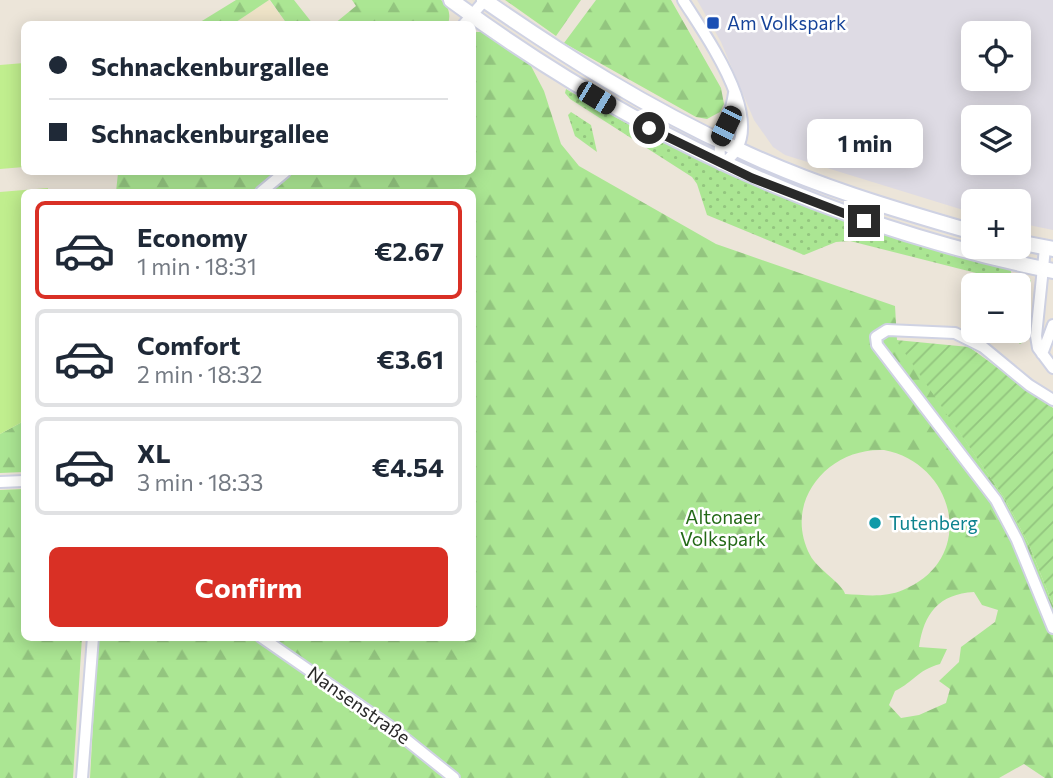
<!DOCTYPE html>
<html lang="en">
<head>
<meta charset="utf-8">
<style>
  :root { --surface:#fff; --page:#f2f2f3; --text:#1f2937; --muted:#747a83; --line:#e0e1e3; --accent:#d93025 }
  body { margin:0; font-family:Commissioner,sans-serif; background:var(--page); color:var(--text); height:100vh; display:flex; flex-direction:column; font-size:26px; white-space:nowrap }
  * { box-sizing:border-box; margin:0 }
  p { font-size:23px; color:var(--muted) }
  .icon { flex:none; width:38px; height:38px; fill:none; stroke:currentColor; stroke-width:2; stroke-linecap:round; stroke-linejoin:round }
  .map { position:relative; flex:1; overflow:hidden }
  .sheet { position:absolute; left:21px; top:189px; width:455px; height:452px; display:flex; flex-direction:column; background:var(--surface); border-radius:10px; box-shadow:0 4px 18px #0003 }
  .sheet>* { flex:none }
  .banner { position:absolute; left:21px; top:21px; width:455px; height:154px; border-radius:10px; box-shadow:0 4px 18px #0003; display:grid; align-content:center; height:154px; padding:0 28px; background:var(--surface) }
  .fabs { position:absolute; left:961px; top:21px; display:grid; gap:14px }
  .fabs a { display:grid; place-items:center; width:70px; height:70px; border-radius:10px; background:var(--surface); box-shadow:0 4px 18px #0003; font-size:35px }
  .end { position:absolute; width:32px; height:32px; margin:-16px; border:9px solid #292929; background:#fff; box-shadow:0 0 0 4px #fff }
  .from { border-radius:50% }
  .bubble { position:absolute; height:49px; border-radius:10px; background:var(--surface); box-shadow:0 4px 18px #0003; font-size:23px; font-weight:700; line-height:49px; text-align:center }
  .car { position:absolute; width:21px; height:42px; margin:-21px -10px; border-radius:9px; box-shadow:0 0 5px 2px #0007; background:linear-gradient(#222 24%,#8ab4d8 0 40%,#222 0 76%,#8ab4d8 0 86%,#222 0) }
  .banner b { display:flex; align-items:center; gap:24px; height:66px; font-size:26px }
  .banner b+b { border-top:2px solid var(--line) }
  .banner i { width:18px; height:18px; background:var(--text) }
  ul { padding:12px 0 0; list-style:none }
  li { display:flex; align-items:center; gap:21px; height:98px; margin:0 14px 10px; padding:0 14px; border:4px solid var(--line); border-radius:10px }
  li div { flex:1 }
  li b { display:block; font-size:26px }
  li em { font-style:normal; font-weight:700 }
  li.current { border-color:var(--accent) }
  li>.icon { width:63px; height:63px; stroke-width:1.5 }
  .primary-button { display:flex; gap:14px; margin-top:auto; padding:14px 28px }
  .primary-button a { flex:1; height:80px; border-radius:10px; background:var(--accent); color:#fff; font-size:28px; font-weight:700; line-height:80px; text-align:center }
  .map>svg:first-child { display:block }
</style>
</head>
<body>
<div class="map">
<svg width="1053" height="778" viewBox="0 0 1053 778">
  <defs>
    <pattern id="grass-dots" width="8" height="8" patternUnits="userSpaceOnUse" patternTransform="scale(1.75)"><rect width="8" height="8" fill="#abe693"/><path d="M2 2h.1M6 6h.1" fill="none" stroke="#93c57f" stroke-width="1.8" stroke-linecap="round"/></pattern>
    <pattern id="forest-firs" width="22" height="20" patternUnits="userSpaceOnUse" patternTransform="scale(1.75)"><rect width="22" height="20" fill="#abe693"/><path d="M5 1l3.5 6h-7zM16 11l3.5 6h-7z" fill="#93c57f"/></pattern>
    <pattern id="garden-furrows" width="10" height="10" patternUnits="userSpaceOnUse" patternTransform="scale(1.75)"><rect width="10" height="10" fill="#abe693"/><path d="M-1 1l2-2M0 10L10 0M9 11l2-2" fill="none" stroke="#93c57f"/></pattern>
  </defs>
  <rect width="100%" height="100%" fill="#ece5d9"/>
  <path fill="#dedbe4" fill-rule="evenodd" d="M 697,0 L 1053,0 L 1053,230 L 1019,223 L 1018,201 L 973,201 L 973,213 L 785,155 L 773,147 L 754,120 L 721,42 ZM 973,33 L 1018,33 L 1018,79 L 973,79 ZM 973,117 L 1018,117 L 1018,163 L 973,163 Z"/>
  <path fill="#efe4c8" d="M 269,0 L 287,24 L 233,24 Z"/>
  <path fill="url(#grass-dots)" d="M 566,89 C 706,172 851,231 1010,268 L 1012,276 L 1031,280 L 1025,341 L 1020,344 L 1004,331 L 1018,331 L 1018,285 L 1001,285 L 992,277 L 850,241 L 836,242 L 804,255 L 707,215 L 697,184 L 692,177 L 570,99 L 565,93 Z
    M 571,112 L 591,125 L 597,152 L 575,136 L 568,115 Z"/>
  <path fill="url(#forest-firs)" fill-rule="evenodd" d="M 236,0 L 269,0 L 233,24 L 197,24 Z
    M 270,0 L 294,0 L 313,24 L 287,24 Z
    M 352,0 L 441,0 C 449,6 451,15 448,24 L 334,24 L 356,6 Z
    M 505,0 L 581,0 L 556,36 Z
    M 596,0 L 671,0 L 721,88 L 724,104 L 720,112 L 707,119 L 696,117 L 564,43 Z
    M 473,32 L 485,32 L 530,64 L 544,91 L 561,144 L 579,166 L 716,244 L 895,306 L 897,340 L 1005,499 L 1029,545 L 1053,605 L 1053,778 L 1045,778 L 1024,764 L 999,778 L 90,778 L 98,637 L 472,637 L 472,192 L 269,192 L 293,172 L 472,172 ZM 884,450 C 957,464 977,560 903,590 C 884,598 865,595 845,594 C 843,584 817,569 810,555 C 782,501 829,447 884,450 ZM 974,592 L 982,605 L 998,610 L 995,622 L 961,647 L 959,662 L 939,681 L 950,689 L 946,703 L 919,715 L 901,718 L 889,705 L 895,691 C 915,681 916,671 940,664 L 947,649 L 919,647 C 924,613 939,594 974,592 Z
    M 155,172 L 276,172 L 253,192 L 116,192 L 118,173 L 155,174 Z
    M 24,421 L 24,472 L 0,473 L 0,434 Z
    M 24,489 L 24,637 L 82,637 L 73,778 L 0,778 L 0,490 Z"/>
  <path fill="url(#garden-furrows)" d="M 896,340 L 969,347 L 1053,408 L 1053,605 L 1029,545 L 1005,499 Z"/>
  <path fill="#c0ee8e" d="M 24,63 L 24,167 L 0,169 L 0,65 Z
    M 48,188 L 48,192 L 24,192 L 24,421 L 0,434 L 0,192 Z"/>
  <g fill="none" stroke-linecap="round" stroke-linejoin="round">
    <defs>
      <path id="minor" d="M 683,0 C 706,37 777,132 721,164 C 715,139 731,118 734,93
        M 464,24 L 485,0
        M 261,192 L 285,172
        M 1045,248 L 1036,336 L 1038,348 L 1053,368
        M 1042,354 L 1053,325
        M 1053,400 L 1029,385 L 983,347 L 955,333 L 887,330 L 876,337 L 877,345 L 996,500 L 1017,540 L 1053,628
        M 0,482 L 24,481
        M 261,637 L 388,725 L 454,778
        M 82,778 L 93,637"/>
      <path id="secondary" d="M 451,0 C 632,134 832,226 1053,271
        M 484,0 C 565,56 647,108 737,149 C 812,185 893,209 973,232
        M 1018,242 L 1053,249"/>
    </defs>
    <use href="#minor" stroke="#cfd2e3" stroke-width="14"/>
    <use href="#secondary" stroke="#cfd2e3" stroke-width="18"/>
    <use href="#minor" stroke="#fff" stroke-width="10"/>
    <use href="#secondary" stroke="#fff" stroke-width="14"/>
  </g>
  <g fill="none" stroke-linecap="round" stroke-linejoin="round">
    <path stroke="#292929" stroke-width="9" d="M 649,128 L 752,178 L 864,221"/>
  </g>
  <rect fill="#1a4fb4" stroke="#fff" stroke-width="2.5" x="706" y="16" width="14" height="14" rx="3.5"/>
  <circle fill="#0f9aa8" stroke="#fff" stroke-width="2.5" cx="875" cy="523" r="7"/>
  <g text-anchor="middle" stroke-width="5" stroke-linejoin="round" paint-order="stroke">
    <g font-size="19" fill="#164399" stroke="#fff" text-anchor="start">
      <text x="727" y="30">Am Volkspark</text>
    </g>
    <g font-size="19" fill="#236916" stroke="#fff">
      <text x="723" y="524">Altonaer<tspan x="723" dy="22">Volkspark</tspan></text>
    </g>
    <g font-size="19" fill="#0d838f" stroke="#fff" text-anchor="start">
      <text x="889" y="530">Tutenberg</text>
    </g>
    <g font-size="19" fill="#292929" stroke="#fff">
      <text transform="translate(359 705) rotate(35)" y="7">Nansenstraße</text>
    </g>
  </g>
</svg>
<div class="fabs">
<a><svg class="icon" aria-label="locate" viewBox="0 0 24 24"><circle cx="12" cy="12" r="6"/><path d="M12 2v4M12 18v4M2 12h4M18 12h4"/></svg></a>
<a><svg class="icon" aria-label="layers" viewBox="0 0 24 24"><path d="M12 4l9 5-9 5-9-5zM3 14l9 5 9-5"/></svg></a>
<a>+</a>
<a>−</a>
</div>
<i class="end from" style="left:649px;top:128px"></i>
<i class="end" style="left:864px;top:221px"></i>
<div class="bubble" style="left:807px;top:119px;width:116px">1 min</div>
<i class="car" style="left:596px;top:98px;rotate:121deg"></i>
<i class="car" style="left:726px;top:126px;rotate:206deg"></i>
<div class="banner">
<b><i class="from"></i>Schnackenburgallee</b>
<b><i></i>Schnackenburgallee</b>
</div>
<section class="sheet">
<ul>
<li class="current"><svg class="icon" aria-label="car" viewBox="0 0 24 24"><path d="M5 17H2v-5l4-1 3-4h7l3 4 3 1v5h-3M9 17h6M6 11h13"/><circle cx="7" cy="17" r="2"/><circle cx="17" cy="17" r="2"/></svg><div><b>Economy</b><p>1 min · 18:31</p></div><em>€2.67</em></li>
<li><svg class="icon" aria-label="car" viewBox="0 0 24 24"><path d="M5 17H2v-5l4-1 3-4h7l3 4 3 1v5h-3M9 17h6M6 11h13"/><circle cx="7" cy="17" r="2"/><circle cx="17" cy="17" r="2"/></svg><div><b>Comfort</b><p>2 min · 18:32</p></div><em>€3.61</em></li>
<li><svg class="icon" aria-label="car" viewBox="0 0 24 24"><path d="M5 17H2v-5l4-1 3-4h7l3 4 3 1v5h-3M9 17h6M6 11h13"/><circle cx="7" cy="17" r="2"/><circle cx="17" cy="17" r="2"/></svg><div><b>XL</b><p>3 min · 18:33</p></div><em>€4.54</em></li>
</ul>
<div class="primary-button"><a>Confirm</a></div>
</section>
</div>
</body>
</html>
